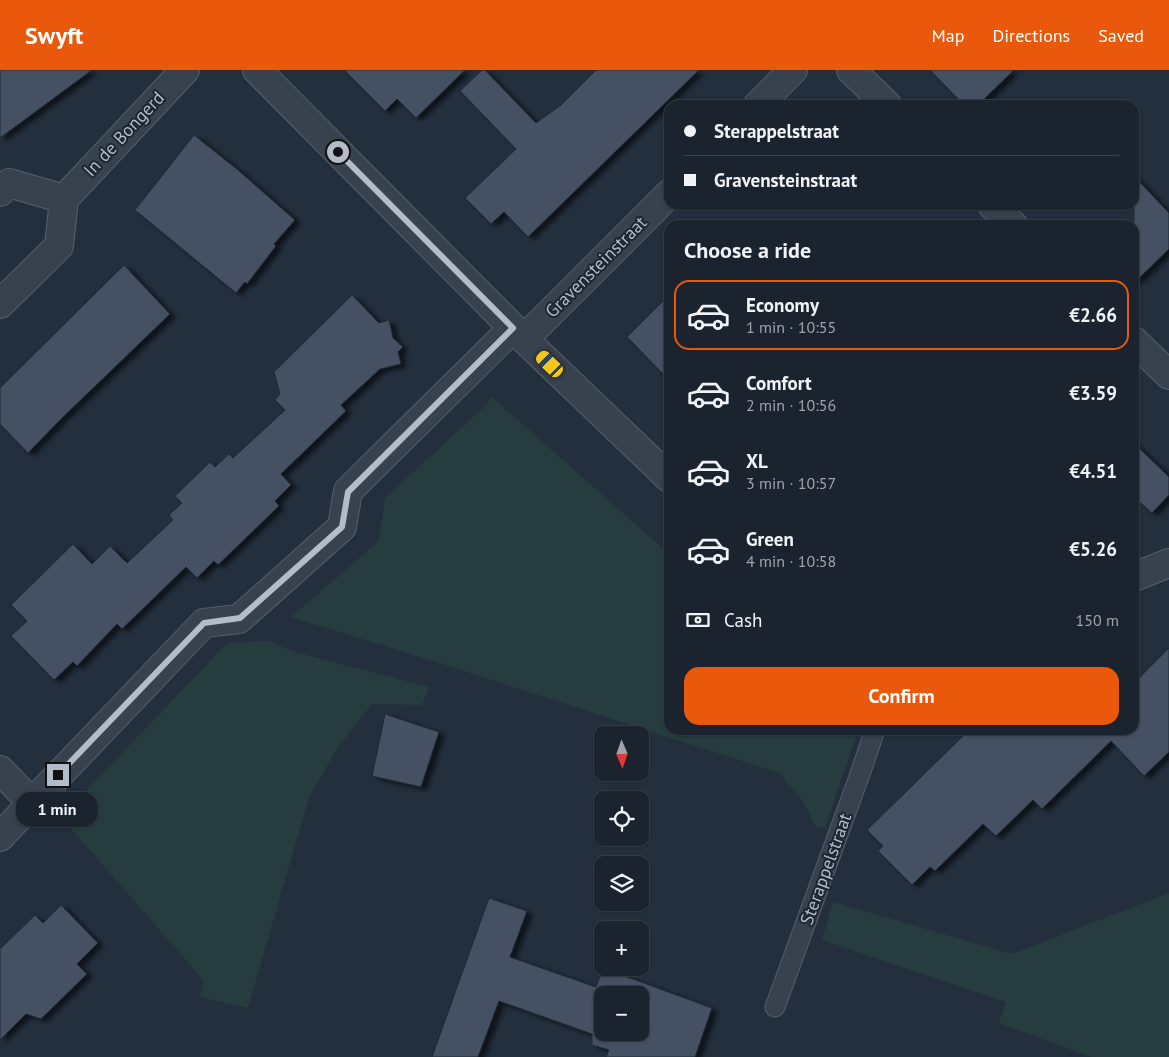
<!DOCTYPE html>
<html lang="en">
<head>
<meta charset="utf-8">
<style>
  :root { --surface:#1b232e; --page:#242b36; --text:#f1f3f6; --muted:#a0a4aa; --line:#39404a; --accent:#ea580c }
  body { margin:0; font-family:"PT Sans",sans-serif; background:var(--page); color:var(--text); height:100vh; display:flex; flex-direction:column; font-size:19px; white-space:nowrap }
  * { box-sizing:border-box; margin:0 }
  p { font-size:16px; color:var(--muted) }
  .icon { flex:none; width:28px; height:28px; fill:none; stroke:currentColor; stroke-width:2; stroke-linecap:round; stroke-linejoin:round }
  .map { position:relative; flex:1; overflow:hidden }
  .drawer { position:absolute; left:664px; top:150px; width:475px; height:515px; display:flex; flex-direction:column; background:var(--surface); border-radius:15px; box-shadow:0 1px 4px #0004,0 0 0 1px var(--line) }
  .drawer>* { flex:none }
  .guide { position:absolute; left:664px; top:30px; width:475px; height:110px; border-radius:15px; box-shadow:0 1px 4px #0004,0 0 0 1px var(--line); display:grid; align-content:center; height:110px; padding:0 20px; background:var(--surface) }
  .needle { width:32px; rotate:178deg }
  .tools { position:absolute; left:594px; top:656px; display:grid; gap:10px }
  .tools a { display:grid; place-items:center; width:55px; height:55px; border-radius:10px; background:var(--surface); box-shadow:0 1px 4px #0004,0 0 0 1px var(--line); font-size:25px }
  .end { position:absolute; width:22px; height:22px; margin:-11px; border:6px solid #b4bcc9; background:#111; box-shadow:0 0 0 2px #111 }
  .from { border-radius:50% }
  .bubble { position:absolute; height:35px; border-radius:15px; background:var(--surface); box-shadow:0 1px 4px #0004,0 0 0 1px var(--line); font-size:16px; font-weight:700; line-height:35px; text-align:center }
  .car { position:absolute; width:15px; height:30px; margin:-15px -8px; border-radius:6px; box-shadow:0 0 4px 1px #0007; background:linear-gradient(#f5c518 24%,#345 0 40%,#f5c518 0 76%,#345 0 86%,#f5c518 0) }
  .guide b { display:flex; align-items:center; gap:18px; height:48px; font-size:19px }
  .guide b+b { border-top:1px solid var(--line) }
  .guide i { width:12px; height:12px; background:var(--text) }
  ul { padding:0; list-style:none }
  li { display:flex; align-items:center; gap:15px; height:70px; margin:0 10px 8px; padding:0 10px; border:2px solid transparent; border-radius:15px }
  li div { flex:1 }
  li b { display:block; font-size:19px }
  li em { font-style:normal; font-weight:700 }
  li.current { border-color:var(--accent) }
  li>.icon { width:45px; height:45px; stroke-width:1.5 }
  h2 { padding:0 20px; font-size:22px; line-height:60px }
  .pay { display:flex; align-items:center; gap:12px; height:55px; padding:0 20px; font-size:19px }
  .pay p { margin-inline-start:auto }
  .primary-button { display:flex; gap:10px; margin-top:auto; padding:10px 20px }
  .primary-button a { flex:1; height:58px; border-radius:15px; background:var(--accent); color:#fff; font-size:20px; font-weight:700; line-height:58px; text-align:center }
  header { display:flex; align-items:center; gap:30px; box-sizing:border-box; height:70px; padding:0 25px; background:var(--accent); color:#fff }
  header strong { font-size:24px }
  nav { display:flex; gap:28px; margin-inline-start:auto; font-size:18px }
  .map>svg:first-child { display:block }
</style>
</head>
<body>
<header>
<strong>Swyft</strong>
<nav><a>Map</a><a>Directions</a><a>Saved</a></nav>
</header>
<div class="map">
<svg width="1169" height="987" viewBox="0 0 1169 987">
  <defs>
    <filter id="shadow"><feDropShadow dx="5.5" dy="3" stdDeviation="2.5" flood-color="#0009"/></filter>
  </defs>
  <rect width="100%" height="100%" fill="#242f3e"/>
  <path fill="#263c3f" d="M 492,327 L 669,484 L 669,660 L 858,660 L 825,758 L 816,757 L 802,730 L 779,703 L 436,592 L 291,547 L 379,471 L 385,428 L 484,337 Z
    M 268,571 L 295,582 L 429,617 L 422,635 L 372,634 L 337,679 L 309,727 L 248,938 L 200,927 L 204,911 L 61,747 L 227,573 Z
    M 1169,823 L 1169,987 L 1091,987 L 999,953 L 1006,932 L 822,870 L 833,832 L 1012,884 Z"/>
  <path fill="#455162" stroke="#1f2835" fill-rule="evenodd" filter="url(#shadow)" d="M 0,0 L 92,0 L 0,68 Z
    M 344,0 L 465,0 L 416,48 L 397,29 L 385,41 Z
    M 482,0 L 485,0 L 536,53 L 561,35 L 596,0 L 699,0 L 528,167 L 504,142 L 491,154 L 465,128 L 516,79 L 460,21 Z
    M 930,0 L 1014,0 L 978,35 L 964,35 Z
    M 194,65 L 238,100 L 295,150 L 274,174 L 276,176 L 247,214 L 245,212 L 236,223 L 135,140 Z
    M 1134,106 L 1169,143 L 1169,179 L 1134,213 Z
    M 124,195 L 170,244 L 61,349 L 28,383 L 0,354 L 0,318 Z
    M 352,225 L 379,253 L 389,250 L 393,268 L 403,277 L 398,282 L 401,294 L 380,299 L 341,335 L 346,341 L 281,404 L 291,415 L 275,431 L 279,436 L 218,495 L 214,491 L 197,508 L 186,497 L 122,559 L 117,554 L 77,596 L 73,592 L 54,610 L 11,566 L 27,551 L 11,535 L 73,474 L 92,494 L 110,476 L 127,493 L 173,450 L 169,445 L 182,433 L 175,426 L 210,392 L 215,397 L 229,384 L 233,388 L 285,340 L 275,330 L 280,324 L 274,302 Z
    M 669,225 L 669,310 L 627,267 Z
    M 1134,373 L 1169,407 L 1169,425 L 1152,443 L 1134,427 Z
    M 1169,578 L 1169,682 L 1144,706 L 1111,671 L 1042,739 L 1033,730 L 996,766 L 983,754 L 935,801 L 930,797 L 912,815 L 878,781 L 883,776 L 867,760 L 969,660 L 1134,660 L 1134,613 Z
    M 385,644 L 439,662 L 421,717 L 372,706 Z
    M 489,828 L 527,841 L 510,887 L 596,917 L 603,898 L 712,938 L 695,987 L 606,987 L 609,980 L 592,975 L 592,964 L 499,931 L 478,987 L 432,987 ZM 602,925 L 640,925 L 640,962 L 602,962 Z
    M 61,835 L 98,873 L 77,894 L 87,904 L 41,949 L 26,944 L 0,970 L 0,879 L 35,845 L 43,853 Z"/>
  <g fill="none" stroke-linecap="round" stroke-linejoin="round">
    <defs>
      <path id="service" d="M 775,937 L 859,707 L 875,660"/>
      <path id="minor" d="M 257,0 L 524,269 L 669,408
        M 851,0 L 887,35
        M 758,35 L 793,0
        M 0,122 L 9,113 L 64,129
        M 992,135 L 1013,155
        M 0,234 L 59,176 L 64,129 L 185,0
        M 524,269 L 669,124
        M 1134,271 L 1169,305
        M 1134,507 L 1169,493
        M 0,700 L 32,733 L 0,767
        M 32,733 L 204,553 L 239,549 L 342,457 L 348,421 L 513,258"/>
    </defs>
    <use href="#service" stroke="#565f6c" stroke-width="21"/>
    <use href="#minor" stroke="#565f6c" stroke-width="30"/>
    <use href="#service" stroke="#38414e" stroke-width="19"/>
    <use href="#minor" stroke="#38414e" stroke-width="28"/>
  </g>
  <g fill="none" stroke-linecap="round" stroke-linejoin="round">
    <path stroke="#b4bcc9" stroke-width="6" d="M 58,705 L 204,553 L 240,548 L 342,457 L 348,422 L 513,258 L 338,82"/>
  </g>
  <g text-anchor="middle" stroke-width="4" stroke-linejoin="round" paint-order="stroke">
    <g font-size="18" fill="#b4bcc9" stroke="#1d2633">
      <text transform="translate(124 64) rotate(-47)" y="6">In de Bongerd</text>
      <text transform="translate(596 197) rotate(-45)" y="6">Gravensteinstraat</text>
      <text transform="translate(826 799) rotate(-70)" y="6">Sterappelstraat</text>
    </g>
  </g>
</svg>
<div class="tools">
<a><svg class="needle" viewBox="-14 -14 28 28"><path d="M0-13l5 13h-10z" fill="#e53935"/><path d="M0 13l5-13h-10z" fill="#a0a4aa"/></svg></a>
<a><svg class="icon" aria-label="locate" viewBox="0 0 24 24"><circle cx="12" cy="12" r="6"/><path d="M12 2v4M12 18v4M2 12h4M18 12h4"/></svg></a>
<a><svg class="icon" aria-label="layers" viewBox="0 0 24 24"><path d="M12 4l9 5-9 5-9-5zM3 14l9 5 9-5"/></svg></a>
<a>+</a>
<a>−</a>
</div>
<i class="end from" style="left:338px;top:82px"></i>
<i class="end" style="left:58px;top:705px"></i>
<div class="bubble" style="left:16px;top:722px;width:82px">1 min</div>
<i class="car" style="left:550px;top:294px;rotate:314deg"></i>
<div class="guide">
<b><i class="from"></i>Sterappelstraat</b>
<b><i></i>Gravensteinstraat</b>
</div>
<section class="drawer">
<h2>Choose a ride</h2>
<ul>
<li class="current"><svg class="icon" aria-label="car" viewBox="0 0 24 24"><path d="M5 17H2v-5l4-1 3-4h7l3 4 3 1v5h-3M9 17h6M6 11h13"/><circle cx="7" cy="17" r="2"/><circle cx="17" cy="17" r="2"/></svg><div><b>Economy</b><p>1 min · 10:55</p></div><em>€2.66</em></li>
<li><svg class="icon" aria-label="car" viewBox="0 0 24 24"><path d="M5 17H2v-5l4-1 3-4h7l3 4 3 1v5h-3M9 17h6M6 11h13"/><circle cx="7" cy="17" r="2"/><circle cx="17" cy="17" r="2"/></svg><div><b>Comfort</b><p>2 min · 10:56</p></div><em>€3.59</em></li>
<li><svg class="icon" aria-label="car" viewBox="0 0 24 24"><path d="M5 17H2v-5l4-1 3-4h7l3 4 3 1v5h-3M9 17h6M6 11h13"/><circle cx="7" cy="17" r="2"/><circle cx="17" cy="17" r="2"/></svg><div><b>XL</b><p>3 min · 10:57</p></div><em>€4.51</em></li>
<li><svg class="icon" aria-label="car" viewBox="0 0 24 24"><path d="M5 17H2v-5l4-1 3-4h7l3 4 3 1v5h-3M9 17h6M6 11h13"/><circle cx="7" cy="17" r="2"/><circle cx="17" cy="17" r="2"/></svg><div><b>Green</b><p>4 min · 10:58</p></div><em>€5.26</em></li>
</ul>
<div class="pay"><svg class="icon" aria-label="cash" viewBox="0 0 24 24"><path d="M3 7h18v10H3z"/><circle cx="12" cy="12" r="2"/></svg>Cash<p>150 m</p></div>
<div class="primary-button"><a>Confirm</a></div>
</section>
</div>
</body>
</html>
